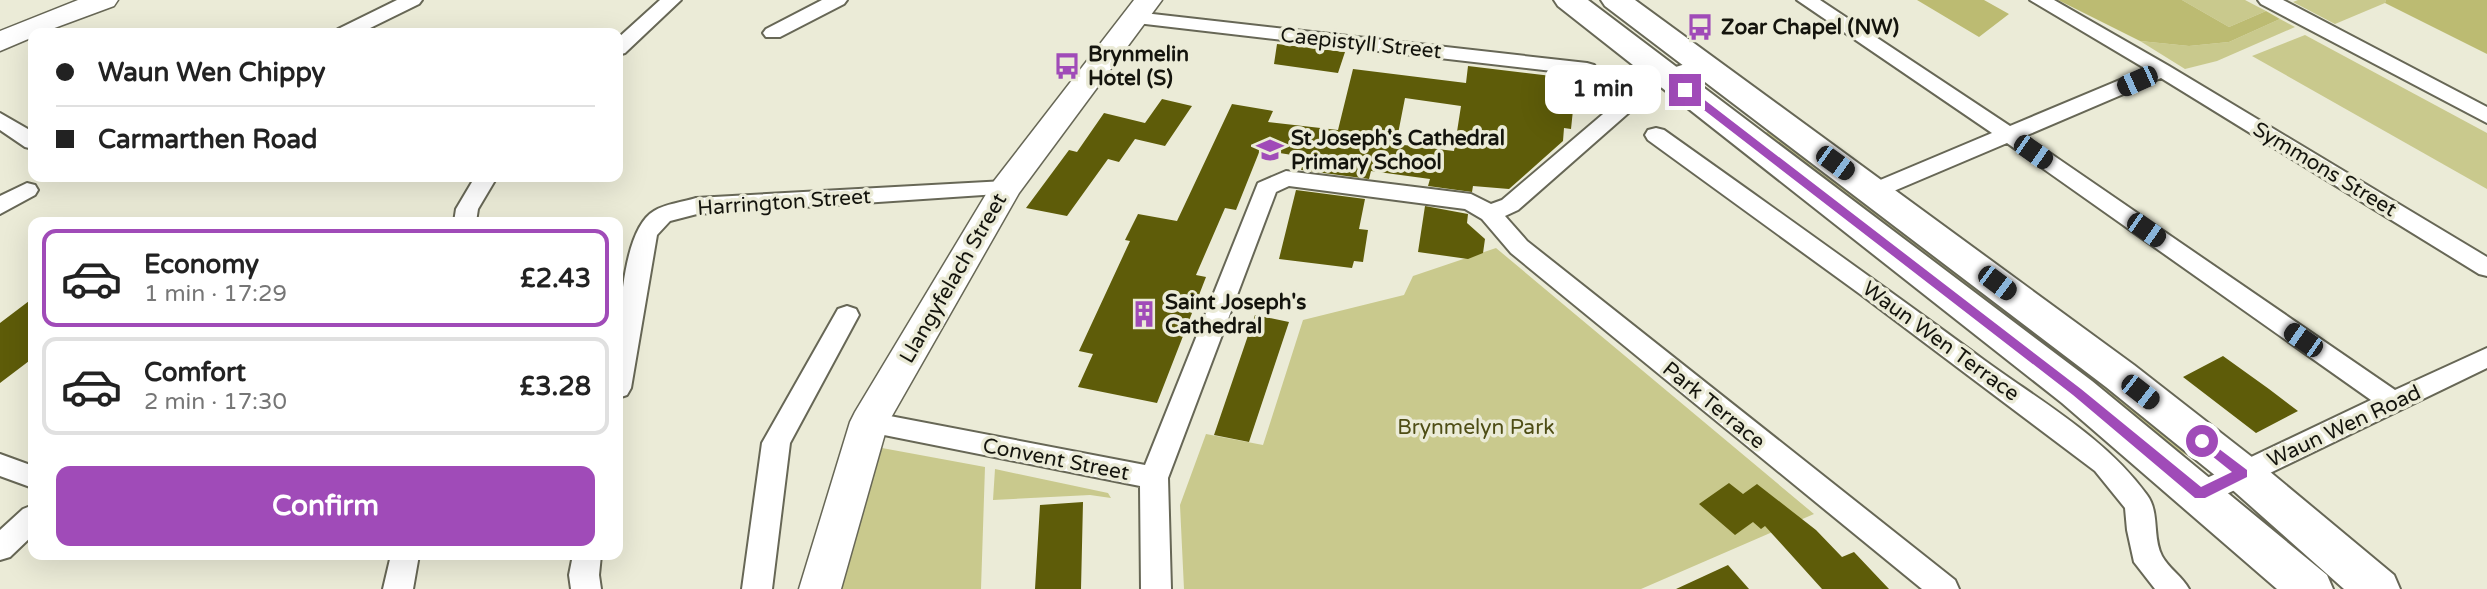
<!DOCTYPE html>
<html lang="en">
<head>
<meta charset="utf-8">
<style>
  :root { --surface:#fff; --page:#f2f2f2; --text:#222; --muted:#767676; --line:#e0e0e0; --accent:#a04bb8 }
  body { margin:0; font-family:"Varela Round",sans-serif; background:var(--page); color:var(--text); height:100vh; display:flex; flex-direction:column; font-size:26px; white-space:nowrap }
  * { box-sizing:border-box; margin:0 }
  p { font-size:23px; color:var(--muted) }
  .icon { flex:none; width:38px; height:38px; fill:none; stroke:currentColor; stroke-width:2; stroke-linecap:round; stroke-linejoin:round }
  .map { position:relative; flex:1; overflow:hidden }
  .details { position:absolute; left:28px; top:217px; width:595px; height:343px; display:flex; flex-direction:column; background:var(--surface); border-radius:14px; box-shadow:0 7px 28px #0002 }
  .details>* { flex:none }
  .hud { position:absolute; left:28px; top:28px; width:595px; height:154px; border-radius:14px; box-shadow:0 7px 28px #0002; display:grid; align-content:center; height:154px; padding:0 28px; background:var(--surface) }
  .end { position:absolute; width:32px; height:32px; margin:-16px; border:9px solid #a04bb8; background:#fff; box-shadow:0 0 0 4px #fff }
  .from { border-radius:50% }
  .bubble { position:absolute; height:49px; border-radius:14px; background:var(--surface); box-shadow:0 7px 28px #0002; font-size:23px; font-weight:700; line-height:49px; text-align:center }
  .car { position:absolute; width:21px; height:42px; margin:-21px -10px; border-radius:9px; box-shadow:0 0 5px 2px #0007; background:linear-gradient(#222 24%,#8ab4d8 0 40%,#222 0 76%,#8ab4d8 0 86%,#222 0) }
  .hud b { display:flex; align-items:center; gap:24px; height:66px; font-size:26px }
  .hud b+b { border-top:2px solid var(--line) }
  .hud i { width:18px; height:18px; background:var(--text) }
  ul { padding:12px 0 0; list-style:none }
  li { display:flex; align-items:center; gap:21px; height:98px; margin:0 14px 10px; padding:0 14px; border:4px solid var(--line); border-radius:14px }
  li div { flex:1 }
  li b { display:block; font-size:26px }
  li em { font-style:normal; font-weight:700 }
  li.current { border-color:var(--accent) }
  li>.icon { width:63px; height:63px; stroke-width:1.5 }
  .cta { display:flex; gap:14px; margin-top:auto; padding:14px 28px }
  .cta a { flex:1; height:80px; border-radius:14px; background:var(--accent); color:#fff; font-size:28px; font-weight:700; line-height:80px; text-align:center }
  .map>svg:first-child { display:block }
</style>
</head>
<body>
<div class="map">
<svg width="2487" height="589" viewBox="0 0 2487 589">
  <rect width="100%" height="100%" fill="#ebebd7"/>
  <path fill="#c9c98d" d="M 2182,0 L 2245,0 L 2266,11 L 2229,27 Z
    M 2298,0 L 2386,0 L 2385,3 L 2335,24 L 2293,2 Z
    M 2280,19 L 2295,27 L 2217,61 L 2185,69 L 2140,41 L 2189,46 L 2229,42 Z
    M 2305,35 L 2487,133 L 2487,189 L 2252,56 Z
    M 1774,129 L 2098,371 L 2201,462 L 2163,444 L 1759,136 Z
    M 1496,248 L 1814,514 L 1641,589 L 1184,589 L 1180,505 L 1206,434 L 1263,445 L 1303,320 L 1404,295 L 1413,276 Z
    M 882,448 L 985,467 L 981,589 L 833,589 Z
    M 995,469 L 1108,493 L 1111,498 L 1090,495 L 993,500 Z"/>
  <path fill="#bcbb72" d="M 1917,0 L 1984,0 L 2009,14 L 1979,37 Z
    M 2058,0 L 2182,0 L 2229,27 L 2266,11 L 2280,19 L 2229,42 L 2189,46 L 2140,41 Z
    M 2386,0 L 2487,0 L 2487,54 L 2385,3 Z"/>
  <path fill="#5e5c09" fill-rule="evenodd" d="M 1277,44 L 1345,52 L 1338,73 L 1274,64 Z
    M 1468,66 L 1594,81 L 1593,112 L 1573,110 L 1571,129 L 1564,128 L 1563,141 L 1509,189 L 1473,186 L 1472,192 L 1428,186 L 1430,179 L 1371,171 L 1369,179 L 1301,170 L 1305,157 L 1260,150 L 1236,210 L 1225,208 L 1196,275 L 1206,277 L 1157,403 L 1078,387 L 1093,354 L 1079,351 L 1130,241 L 1125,240 L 1138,214 L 1177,221 L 1232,104 L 1273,111 L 1268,122 L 1338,130 L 1353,69 L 1466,83 ZM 1405,98 L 1461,106 L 1454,151 L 1396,144 Z
    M 1162,99 L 1192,106 L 1165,146 L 1135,139 L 1119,162 L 1108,159 L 1067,216 L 1026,208 L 1069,150 L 1077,152 L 1104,113 L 1145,123 Z
    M 1296,190 L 1365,199 L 1359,229 L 1368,230 L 1363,262 L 1354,261 L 1352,268 L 1279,259 Z
    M 1425,206 L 1468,214 L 1467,223 L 1485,239 L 1483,253 L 1468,259 L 1418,252 Z
    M 33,298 L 33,358 L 0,383 L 0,323 Z
    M 1255,315 L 1289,322 L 1249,442 L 1214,435 Z
    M 2223,356 L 2269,389 L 2298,411 L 2256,433 L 2183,377 Z
    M 1729,483 L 1743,494 L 1757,484 L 1816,530 L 1842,557 L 1854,552 L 1889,589 L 1822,589 L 1765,526 L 1761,529 L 1753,522 L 1735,535 L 1699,504 Z
    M 1083,502 L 1081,589 L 1035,589 L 1040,505 Z
    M 1728,565 L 1749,589 L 1676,589 Z"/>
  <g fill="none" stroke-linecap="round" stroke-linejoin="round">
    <defs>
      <path id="minor" d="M 397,0 L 422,0 L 419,4 L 360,33 L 335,33 L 338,29 Z
        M 660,0 L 681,0 L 625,53 L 618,55 L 618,38 Z
        M 822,0 L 847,0 L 844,4 L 780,37 L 766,37 L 763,33 L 766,29 Z
        M 1797,0 L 1820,0 L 2010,126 L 2146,69 L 2030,0 L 2054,0 L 2169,66 L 2487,257 L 2487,276 L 2479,274 L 2161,78 L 2025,136 L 2395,390 L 2487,348 L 2487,368 L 2210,502 L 2200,505 L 2190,502 L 2186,494 L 2190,486 L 2371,400 L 2007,143 L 1882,196 L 1874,198 L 1866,196 L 1863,191 L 1866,186 L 1992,133 Z
        M 2258,0 L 2283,0 L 2487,107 L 2487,123 L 2261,4 Z
        M 1135,12 L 1587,63 L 1594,65 L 1597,69 L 1594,73 L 1587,75 L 1128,22 L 1125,18 L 1128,14 Z
        M 1701,59 L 1708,61 L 1711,65 L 1708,69 L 1674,80 L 1650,94 L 1518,210 L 1505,216 L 1527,241 L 1955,580 L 1959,589 L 1922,589 L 1511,253 L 1482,219 L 1465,209 L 1289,186 L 1276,192 L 1168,478 L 1171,589 L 1141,589 L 1140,486 L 869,432 L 860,429 L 856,422 L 860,415 L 869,412 L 1145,465 L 1258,183 L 1286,171 L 1471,194 L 1491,204 L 1502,200 L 1636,86 L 1660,72 Z
        M 0,113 L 33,132 L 33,149 L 25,147 L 0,130 Z
        M 1656,128 L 1664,130 C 1771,206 1878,282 1984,360 C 2040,401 2106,438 2147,495 C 2160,512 2152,538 2162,556 C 2169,569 2182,576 2189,589 L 2155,589 L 2134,562 L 2127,530 L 2125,508 L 2095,471 L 1860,294 L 1648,140 L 1645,135 L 1648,130 Z
        M 475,177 L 497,177 L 478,209 L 476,222 L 454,222 L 456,209 Z
        M 1005,181 L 1013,183 L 1016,188 L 1013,193 L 697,214 L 670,221 L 657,235 L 631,388 L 627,395 L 618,398 C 618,357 616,233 654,211 C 665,204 683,202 696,198 Z
        M 27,183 L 35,185 L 38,190 L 35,195 L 0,214 L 0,196 Z
        M 847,306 L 856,309 L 859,315 L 790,443 L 772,589 L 742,589 L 762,443 L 838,309 Z
        M 0,454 L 33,466 L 33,488 L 0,476 Z
        M 33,505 L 33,535 L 10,557 L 0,560 L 0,530 L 23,509 Z
        M 391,555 L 419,555 L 413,589 L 383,589 Z
        M 573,555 L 601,555 L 599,575 L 601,589 L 571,589 L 569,575 Z"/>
      <path id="secondary" d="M 78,0 L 118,0 L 114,6 L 41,33 L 33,33 L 33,37 L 0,51 L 0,31 Z
        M 1134,0 L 1162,0 L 1019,193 L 888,423 L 841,589 L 799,589 L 850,422 L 855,412 L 994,181 Z"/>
      <path id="primary" d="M 1554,0 L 1588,0 L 2092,381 L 2327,575 L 2333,589 L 2277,589 L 2062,403 L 1558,6 Z
        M 1601,0 L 1635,0 L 2134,365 L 2257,461 L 2394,575 L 2400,589 L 2344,589 L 2227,485 L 2106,387 L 1605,6 Z"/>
    </defs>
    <use href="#minor" stroke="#676756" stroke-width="4"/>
    <use href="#secondary" stroke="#676756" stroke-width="3"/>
    <use href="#primary" stroke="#676756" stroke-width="4"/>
    <use href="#minor" fill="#fff" fill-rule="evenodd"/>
    <use href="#secondary" fill="#fff" fill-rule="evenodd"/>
    <use href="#primary" fill="#fff" fill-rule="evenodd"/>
  </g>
  <path fill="#a04bb8" d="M 1682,88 L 1689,88 L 2081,389 L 2201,487 L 2232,472 L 2197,444 L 2195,441 L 2202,436 L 2247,470 L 2247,477 L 2205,498 L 2195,498 L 2073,395 L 1682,93 Z"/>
  <defs>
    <symbol id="bus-bare" viewBox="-9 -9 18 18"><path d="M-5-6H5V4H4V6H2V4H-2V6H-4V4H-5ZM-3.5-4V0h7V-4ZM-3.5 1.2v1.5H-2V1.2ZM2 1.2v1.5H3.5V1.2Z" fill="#a04bb8" stroke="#ebebd7" stroke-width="2.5" paint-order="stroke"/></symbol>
    <symbol id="school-bare" viewBox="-9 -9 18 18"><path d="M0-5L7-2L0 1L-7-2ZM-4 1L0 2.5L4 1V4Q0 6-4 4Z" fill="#a04bb8" stroke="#ebebd7" stroke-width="2.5" paint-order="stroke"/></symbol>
    <symbol id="building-bare" viewBox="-9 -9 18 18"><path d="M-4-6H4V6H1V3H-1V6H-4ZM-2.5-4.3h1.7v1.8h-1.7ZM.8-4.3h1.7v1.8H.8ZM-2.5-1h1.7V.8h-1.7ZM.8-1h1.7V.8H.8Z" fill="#a04bb8" stroke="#ebebd7" stroke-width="2.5" paint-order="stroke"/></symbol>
  </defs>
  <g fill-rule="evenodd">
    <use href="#bus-bare" x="1681" y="8" width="38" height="38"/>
    <use href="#bus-bare" x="1048" y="47" width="38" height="38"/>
    <use href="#school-bare" x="1251" y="131" width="38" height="38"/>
    <use href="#building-bare" x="1125" y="295" width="38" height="38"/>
  </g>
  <g text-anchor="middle" stroke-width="7" stroke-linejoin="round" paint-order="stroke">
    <g font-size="21" font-weight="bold" fill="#14140d" stroke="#ebebd7" text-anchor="start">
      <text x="1721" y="34">Zoar Chapel (NW)</text>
      <text x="1088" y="61">Brynmelin<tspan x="1088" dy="24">Hotel (S)</tspan></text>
      <text x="1291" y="145">St Joseph's Cathedral<tspan x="1291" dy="24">Primary School</tspan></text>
      <text x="1165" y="309">Saint Joseph's<tspan x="1165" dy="24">Cathedral</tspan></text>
    </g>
    <g font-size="21" fill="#14140d" stroke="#ebebd7">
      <text transform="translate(1361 43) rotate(6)" y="7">Caepistyll Street</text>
      <text transform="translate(2325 169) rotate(31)" y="7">Symmons Street</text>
      <text transform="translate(784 202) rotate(-4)" y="7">Harrington Street</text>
      <text transform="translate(953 278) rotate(-60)" y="7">Llangyfelach Street</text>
      <text transform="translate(1941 341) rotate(36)" y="7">Waun Wen Terrace</text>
      <text transform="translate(1714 405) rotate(39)" y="7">Park Terrace</text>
      <text transform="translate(2344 426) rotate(-25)" y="7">Waun Wen Road</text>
      <text transform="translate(1056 459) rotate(11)" y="7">Convent Street</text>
    </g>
    <g font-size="21" fill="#4e4d15" stroke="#ebebd7">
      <text x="1476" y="434">Brynmelyn Park</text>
    </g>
  </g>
</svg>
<i class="end from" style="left:2202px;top:441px"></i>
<i class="end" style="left:1685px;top:90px"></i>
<div class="bubble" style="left:1545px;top:65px;width:116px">1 min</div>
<i class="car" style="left:2137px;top:81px;rotate:246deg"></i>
<i class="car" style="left:2033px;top:152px;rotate:125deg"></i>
<i class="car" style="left:1835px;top:163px;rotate:126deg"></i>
<i class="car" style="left:2146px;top:230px;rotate:125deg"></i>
<i class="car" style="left:1997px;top:283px;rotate:127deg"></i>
<i class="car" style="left:2303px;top:340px;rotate:305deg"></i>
<i class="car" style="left:2140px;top:392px;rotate:128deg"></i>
<div class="hud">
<b><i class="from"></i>Waun Wen Chippy</b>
<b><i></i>Carmarthen Road</b>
</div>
<section class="details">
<ul>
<li class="current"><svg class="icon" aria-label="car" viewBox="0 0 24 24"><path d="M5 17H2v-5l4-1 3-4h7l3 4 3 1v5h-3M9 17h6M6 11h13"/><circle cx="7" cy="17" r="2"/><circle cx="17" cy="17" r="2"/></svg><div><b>Economy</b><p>1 min · 17:29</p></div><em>£2.43</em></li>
<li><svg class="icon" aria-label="car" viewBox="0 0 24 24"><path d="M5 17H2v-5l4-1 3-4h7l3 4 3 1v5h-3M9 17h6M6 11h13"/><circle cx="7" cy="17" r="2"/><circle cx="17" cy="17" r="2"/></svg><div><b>Comfort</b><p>2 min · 17:30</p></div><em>£3.28</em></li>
</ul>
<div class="cta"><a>Confirm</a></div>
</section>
</div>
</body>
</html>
